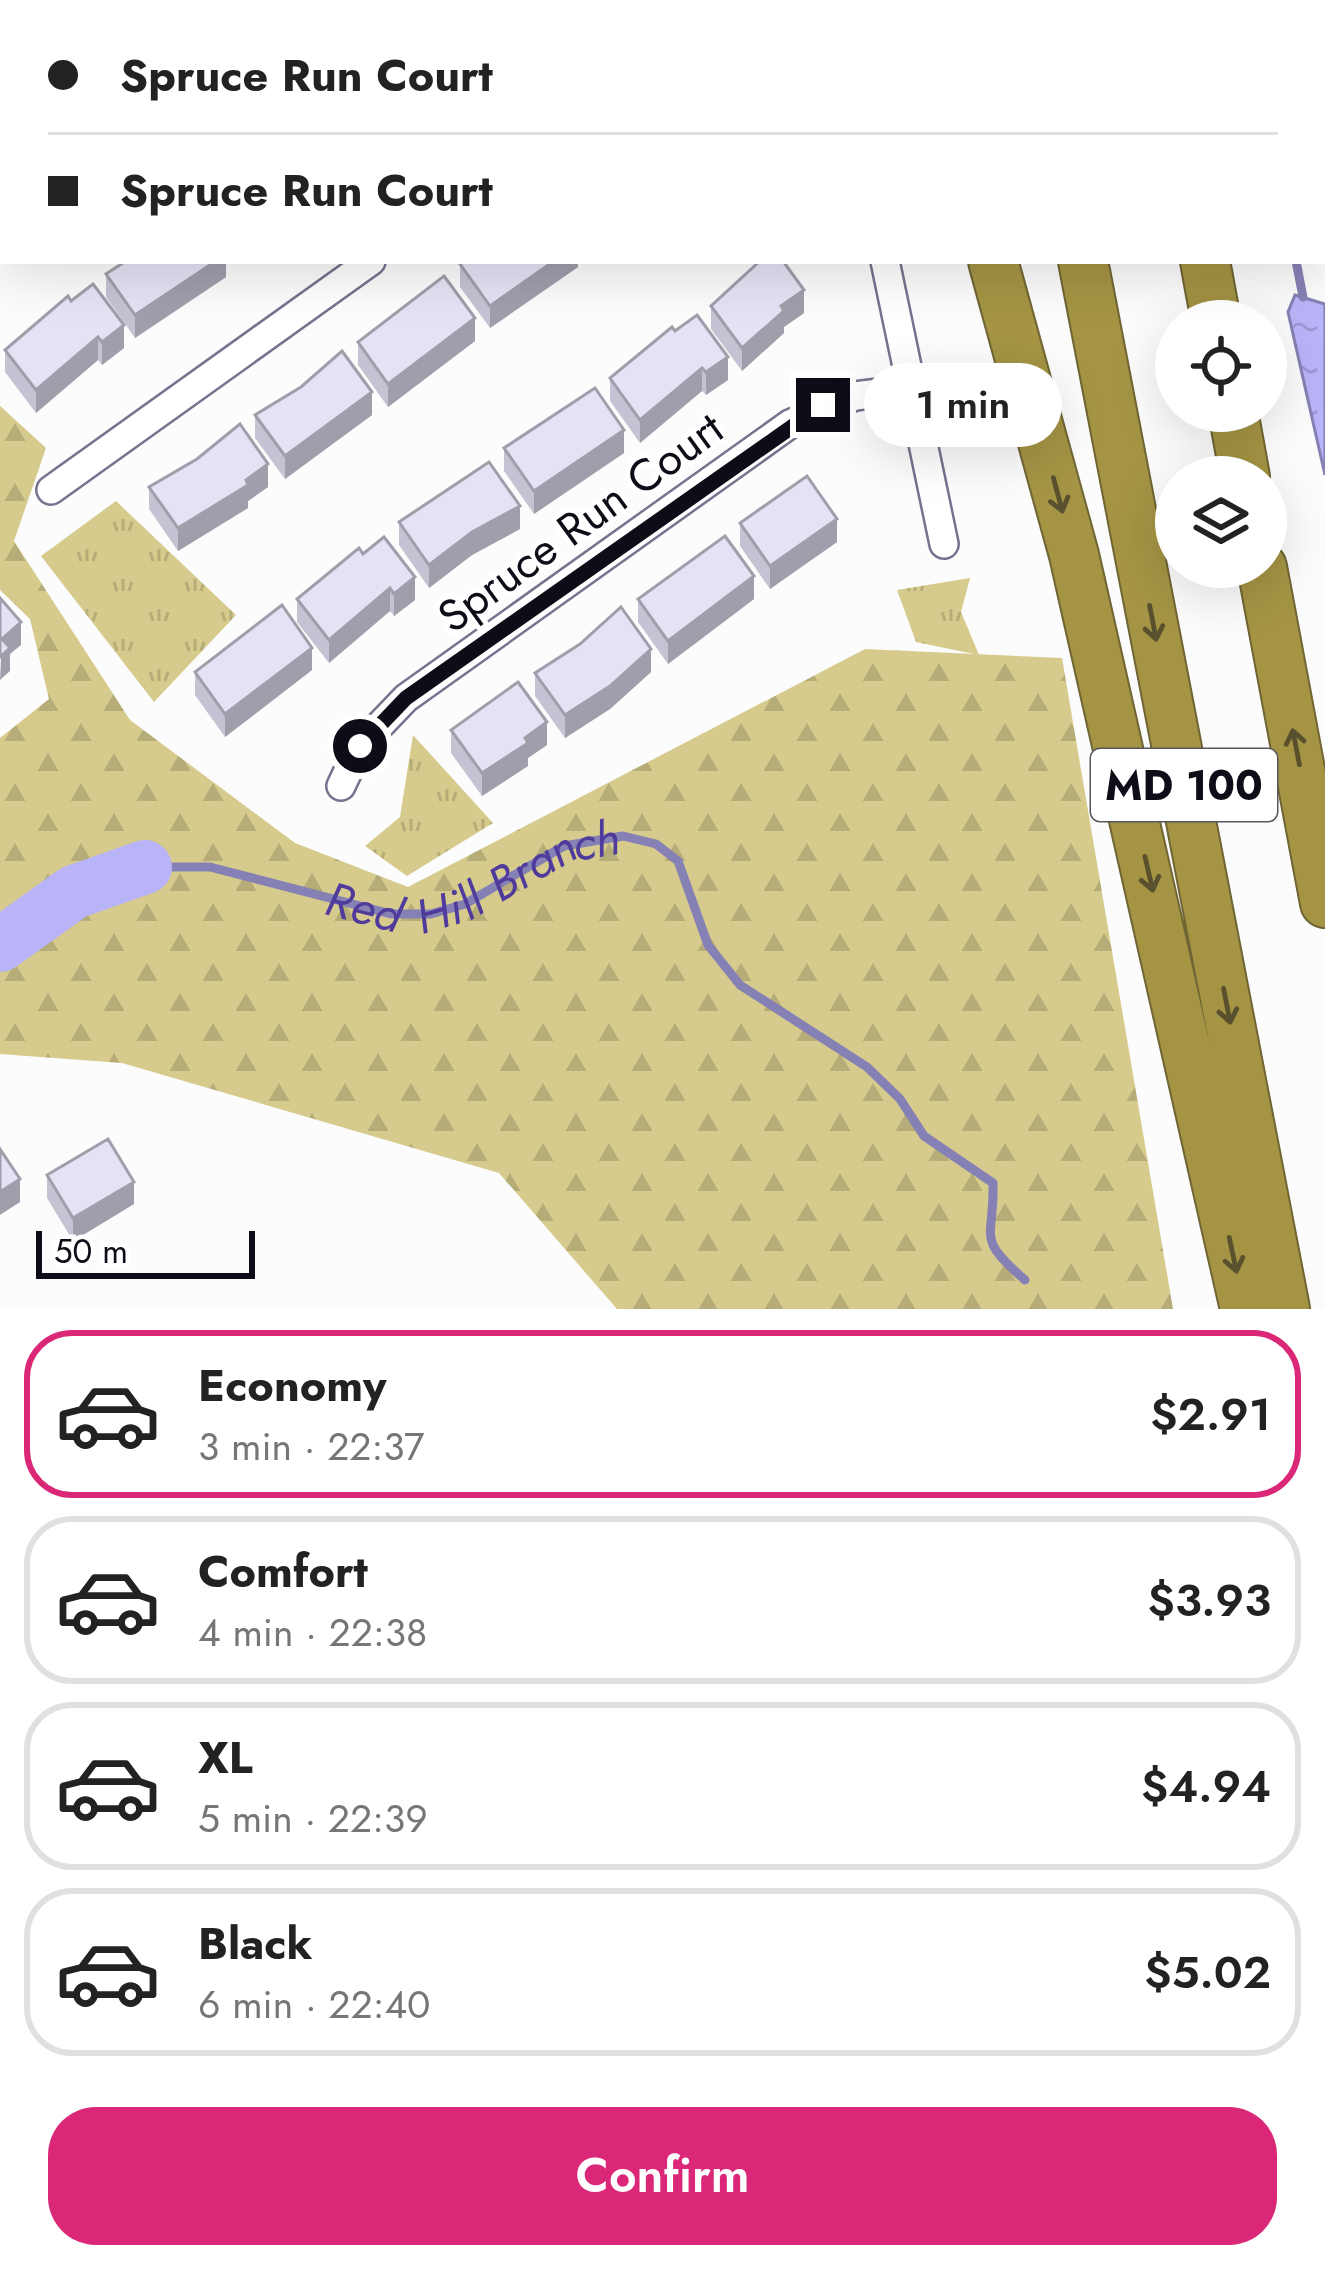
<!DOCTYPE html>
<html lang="en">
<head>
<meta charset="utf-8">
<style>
  :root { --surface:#fff; --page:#f2f2f2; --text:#222; --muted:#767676; --line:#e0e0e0; --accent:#db2777 }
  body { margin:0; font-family:Jost,sans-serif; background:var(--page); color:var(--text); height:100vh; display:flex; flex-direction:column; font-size:45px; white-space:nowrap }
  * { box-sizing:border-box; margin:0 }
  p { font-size:39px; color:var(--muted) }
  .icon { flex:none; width:66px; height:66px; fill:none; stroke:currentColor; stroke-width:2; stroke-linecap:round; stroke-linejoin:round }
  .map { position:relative; height:1309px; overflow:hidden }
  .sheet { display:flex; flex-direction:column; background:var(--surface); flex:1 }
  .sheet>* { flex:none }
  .hud { position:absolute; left:0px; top:0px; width:1326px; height:264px; box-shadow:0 12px 48px #0002; display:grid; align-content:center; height:264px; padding:0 48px; background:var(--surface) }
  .buttons { position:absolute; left:1155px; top:300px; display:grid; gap:24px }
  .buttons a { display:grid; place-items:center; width:132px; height:132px; border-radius:50%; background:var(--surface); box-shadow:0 12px 48px #0002; font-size:60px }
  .scale { position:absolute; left:36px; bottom:30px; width:219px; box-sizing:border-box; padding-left:12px; border:6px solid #0e0d17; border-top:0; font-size:33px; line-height:42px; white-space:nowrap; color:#0e0d17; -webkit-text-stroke:9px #fff; paint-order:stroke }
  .end { position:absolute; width:54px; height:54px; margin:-27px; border:15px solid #0e0d17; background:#fff; box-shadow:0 0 0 6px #fff }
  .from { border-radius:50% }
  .bubble { position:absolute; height:84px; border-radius:42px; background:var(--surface); box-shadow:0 12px 48px #0002; font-size:39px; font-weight:600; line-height:84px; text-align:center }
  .hud b { display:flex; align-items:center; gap:42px; height:114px; font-size:45px }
  .hud b+b { border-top:3px solid var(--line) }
  .hud i { width:30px; height:30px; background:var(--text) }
  ul { padding:21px 0 0; list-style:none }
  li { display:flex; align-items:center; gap:36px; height:168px; margin:0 24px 18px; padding:0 24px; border:6px solid var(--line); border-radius:48px }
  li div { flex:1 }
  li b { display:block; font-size:45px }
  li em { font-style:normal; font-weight:600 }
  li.on { border-color:var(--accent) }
  li>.icon { width:108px; height:108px; stroke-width:1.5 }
  .button { display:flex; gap:24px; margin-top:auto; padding:24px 48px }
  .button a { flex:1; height:138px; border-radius:48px; background:var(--accent); color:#fff; font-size:48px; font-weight:600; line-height:138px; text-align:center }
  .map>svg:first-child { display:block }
</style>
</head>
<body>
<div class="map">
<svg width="1325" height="1309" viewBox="0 0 1325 1309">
  <defs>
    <pattern id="grass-tufts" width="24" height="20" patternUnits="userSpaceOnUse" patternTransform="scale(3)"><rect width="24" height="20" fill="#d6ca8c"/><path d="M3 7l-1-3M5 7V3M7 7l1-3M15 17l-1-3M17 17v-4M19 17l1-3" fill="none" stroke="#b6ac78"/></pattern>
    <pattern id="forest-firs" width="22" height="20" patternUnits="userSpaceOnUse" patternTransform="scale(3)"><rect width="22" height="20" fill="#d6ca8c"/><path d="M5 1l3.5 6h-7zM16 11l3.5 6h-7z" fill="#b6ac78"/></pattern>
    <pattern id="water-ripples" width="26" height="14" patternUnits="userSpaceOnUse" patternTransform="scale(3)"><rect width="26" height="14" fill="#b9b3f8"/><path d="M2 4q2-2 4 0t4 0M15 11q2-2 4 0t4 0" fill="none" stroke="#9e99d4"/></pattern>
  </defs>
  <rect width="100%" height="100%" fill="#fbfcfb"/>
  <path fill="url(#grass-tufts)" d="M 116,501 L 236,615 L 154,702 L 41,556 Z
    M 970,578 L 961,612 L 979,655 L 916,642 L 897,590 Z
    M 413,735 L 493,823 L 407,876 L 365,846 L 400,817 Z"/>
  <path fill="url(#forest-firs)" d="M 0,406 L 46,448 L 14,541 L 130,720 L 295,843 L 408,887 L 865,649 L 1062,658 L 1173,1309 L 617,1309 L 499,1173 L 122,1063 L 0,1054 L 0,738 L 49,699 L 30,619 L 0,590 Z"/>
  <path fill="url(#water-ripples)" stroke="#8681b4" stroke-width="3" d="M 1295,295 L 1325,304 L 1325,475 L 1288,312 Z"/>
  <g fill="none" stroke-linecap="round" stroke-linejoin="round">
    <g stroke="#8681b4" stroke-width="9">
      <path d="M 1296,261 L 1303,297"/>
      <path id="s1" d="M 145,867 L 210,867 L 391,914 L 431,914 L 465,904 L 564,846 L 623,836 L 656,844 L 678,861 L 708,945 L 740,985 L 867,1067 L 900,1099 L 924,1136 L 993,1183 C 995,1240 974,1236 1025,1280"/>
    </g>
    <path stroke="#b9b3f8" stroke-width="54" d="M 0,945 L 74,892 L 145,867"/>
    <defs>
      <path id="street" d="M 833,0 L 833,3
        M 749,3 L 756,0
        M 885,261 L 944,544
        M 51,490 L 371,261
        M 341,786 L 360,746 L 406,698 L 790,424 L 855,396 L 911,389"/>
      <path id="highway" d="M 914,0 L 915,3
        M 1033,0 L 1033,3
        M 1154,0 L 1155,3
        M 993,261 L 1074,555 L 1245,1309
        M 1083,261 L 1285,1309
        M 1205,261 L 1216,321
        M 1233,411 L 1245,477
        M 1262,567 L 1325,903"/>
    </defs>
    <use href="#street" stroke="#75738e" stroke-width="32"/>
    <use href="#highway" stroke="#706534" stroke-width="52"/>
    <use href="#street" stroke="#fff" stroke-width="27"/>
    <use href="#highway" stroke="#a49444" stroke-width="48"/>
  </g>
  <path fill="#c3c3d3" d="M 0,0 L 75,0 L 70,3 L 3,3 L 2,12 Z
    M 226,261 L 226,277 L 135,338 L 106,297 L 106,274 Z
    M 578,261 L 578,267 L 490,328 L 460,287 L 460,264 Z
    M 71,301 L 124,348 L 102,365 L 98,360 L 36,413 L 5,372 L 5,350 Z
    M 711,306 L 804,313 L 784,327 L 784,333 L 742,371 L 711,329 Z
    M 672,327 L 728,380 L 706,395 L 702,391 L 640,443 L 610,401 L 610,378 Z
    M 475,341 L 388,407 L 358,365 L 358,342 Z
    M 255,415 L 372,415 L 285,479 L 255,438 Z
    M 504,448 L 624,453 L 534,514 L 504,471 Z
    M 149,487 L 268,487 L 248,501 L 248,508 L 178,551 L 149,509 Z
    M 399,522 L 520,529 L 472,555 L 429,588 L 399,545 Z
    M 740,523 L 837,542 L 770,589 L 740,546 Z
    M 363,554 L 415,600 L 394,616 L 390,611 L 329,663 L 297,622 L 297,599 Z
    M 638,599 L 754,599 L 668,664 L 638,622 Z
    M 312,670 L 225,737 L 195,695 L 195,672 Z
    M 651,672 L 610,709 L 565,738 L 535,696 L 535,673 Z
    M 451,730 L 547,745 L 528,758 L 528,766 L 482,796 L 451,753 Z
    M 47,1175 L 134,1204 L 73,1241 L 47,1198 Z"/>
  <path fill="#9f9fac" d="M 43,0 L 75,0 L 70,3 L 38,3 Z
    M 581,0 L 616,0 L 612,3 L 576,3 Z
    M 216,261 L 226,261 L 226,277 L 135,338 L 135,315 Z
    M 554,261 L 578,261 L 578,267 L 490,328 L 490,306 Z
    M 804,290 L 804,313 L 784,327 L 784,333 L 742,371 L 742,348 L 781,306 Z
    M 475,318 L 475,341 L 388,407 L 388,384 Z
    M 124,325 L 124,348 L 102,365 L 102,342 Z
    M 98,337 L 98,360 L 36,413 L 36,390 Z
    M 728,357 L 728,380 L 706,395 L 706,372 Z
    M 702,368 L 702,391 L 640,443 L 640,420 Z
    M 372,392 L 372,415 L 285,479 L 285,456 Z
    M 624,430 L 624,453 L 534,514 L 534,491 Z
    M 268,464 L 268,487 L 248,501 L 248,508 L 178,551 L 178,528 Z
    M 520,506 L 520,529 L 472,555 L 429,588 L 429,565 L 472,532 Z
    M 837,519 L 837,542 L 770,589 L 770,566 Z
    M 754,576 L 754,599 L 668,664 L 668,641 Z
    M 415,577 L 415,600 L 394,616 L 394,594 Z
    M 390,588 L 390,611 L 329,663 L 329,640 Z
    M 21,622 L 21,645 L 10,654 L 10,671 L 0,680 L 2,639 Z
    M 312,648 L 312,670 L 225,737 L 225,714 Z
    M 651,649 L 651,672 L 610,709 L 565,738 L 565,715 Z
    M 547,722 L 547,745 L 528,758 L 528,766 L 482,796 L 482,773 Z
    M 20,1179 L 20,1202 L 0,1215 L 0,1192 Z
    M 134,1182 L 134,1204 L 73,1241 L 73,1218 Z"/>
  <path fill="#e3e3f5" stroke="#9f9fac" stroke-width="3" d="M 18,0 L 43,0 L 38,3 L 20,3 Z
    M 494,0 L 512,0 L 514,3 L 489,3 Z
    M 533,0 L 581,0 L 576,3 L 535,3 Z
    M 126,261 L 216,261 L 135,315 L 106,274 Z
    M 465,261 L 554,261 L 490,306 L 460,264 Z
    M 760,261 L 783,261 L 804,290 L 781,306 L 784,311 L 742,348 L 711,306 Z
    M 444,276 L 475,318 L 388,384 L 358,342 Z
    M 93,284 L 124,325 L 102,342 L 98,337 L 36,390 L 5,350 L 68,296 L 71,301 Z
    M 697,315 L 728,357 L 706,372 L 702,368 L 640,420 L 610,378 L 672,327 L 675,331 Z
    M 342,351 L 372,392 L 285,456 L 255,415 L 301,387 Z
    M 595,388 L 624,430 L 534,491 L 504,448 Z
    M 240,424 L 268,464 L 246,480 L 248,485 L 178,528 L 149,487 L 197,459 Z
    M 489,462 L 520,506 L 472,532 L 429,565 L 399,522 Z
    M 807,476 L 837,519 L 770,566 L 740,523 Z
    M 725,536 L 754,576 L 668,641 L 638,599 Z
    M 384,537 L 415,577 L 394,594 L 390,588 L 329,640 L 297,599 L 359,548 L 363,554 Z
    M 0,598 L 21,622 L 2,639 L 10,648 L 0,657 Z
    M 282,605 L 312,648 L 225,714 L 195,672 Z
    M 621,607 L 651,649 L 610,686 L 565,715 L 535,673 L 580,644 Z
    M 518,682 L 547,722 L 525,738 L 528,743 L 482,773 L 451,730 Z
    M 108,1139 L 134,1182 L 73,1218 L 47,1175 Z
    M 0,1149 L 20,1179 L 0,1192 Z"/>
  <defs><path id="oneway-shaft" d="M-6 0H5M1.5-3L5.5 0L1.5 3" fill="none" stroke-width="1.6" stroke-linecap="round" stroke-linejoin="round" transform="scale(3)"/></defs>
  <g stroke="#59502e">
    <use href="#oneway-shaft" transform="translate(1058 495) rotate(75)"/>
    <use href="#oneway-shaft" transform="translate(1153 623) rotate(79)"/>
    <use href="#oneway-shaft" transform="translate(1296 747) rotate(-101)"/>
    <use href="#oneway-shaft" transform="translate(1149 874) rotate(77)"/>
    <use href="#oneway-shaft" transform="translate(1227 1006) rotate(79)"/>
    <use href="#oneway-shaft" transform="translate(1233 1255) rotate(78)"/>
  </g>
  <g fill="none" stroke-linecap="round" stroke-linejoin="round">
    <path stroke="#0e0d17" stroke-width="15" d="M 360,746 L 406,698 L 823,405"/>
  </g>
  <g text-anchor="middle" stroke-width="10" stroke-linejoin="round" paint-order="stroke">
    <rect fill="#fff" stroke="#56565d" stroke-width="3" x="1091" y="749" width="186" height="72" rx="9"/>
    <g font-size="42" font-weight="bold" fill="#0e0d17">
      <text x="1184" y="800">MD 100</text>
    </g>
    <g font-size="45" fill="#0e0d17" stroke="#fff">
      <text transform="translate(580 522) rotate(-36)" y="16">Spruce Run Court</text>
    </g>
    <g font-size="48" font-style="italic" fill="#4f3b9c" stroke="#fff">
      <text dy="17" stroke="none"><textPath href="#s1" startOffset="342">Red Hill Branch</textPath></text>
    </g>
  </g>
</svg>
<div class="buttons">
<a><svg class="icon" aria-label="locate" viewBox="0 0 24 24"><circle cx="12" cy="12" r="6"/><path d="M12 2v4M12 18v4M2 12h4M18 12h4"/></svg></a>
<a><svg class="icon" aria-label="layers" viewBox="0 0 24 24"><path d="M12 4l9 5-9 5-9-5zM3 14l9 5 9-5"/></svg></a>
</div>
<div class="scale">50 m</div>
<i class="end from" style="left:360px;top:746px"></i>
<i class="end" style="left:823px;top:405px"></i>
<div class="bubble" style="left:864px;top:363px;width:198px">1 min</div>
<div class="hud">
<b><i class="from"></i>Spruce Run Court</b>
<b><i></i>Spruce Run Court</b>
</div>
</div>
<section class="sheet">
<ul>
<li class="on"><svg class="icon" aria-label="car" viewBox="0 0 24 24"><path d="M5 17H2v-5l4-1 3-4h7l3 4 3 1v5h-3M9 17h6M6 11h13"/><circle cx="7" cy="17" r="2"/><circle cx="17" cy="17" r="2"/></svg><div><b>Economy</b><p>3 min · 22:37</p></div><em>$2.91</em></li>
<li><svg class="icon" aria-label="car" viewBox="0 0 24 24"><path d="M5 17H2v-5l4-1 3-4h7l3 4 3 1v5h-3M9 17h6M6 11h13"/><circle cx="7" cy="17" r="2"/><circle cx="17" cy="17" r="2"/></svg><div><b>Comfort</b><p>4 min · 22:38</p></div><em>$3.93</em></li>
<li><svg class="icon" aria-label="car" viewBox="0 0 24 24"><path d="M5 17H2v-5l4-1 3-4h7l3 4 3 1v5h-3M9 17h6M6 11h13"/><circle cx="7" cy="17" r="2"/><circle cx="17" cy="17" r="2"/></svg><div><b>XL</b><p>5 min · 22:39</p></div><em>$4.94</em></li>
<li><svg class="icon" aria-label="car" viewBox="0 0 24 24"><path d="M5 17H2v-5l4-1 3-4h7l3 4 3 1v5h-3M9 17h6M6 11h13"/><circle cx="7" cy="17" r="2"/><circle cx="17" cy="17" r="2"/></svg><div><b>Black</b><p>6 min · 22:40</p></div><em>$5.02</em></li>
</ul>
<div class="button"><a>Confirm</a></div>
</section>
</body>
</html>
